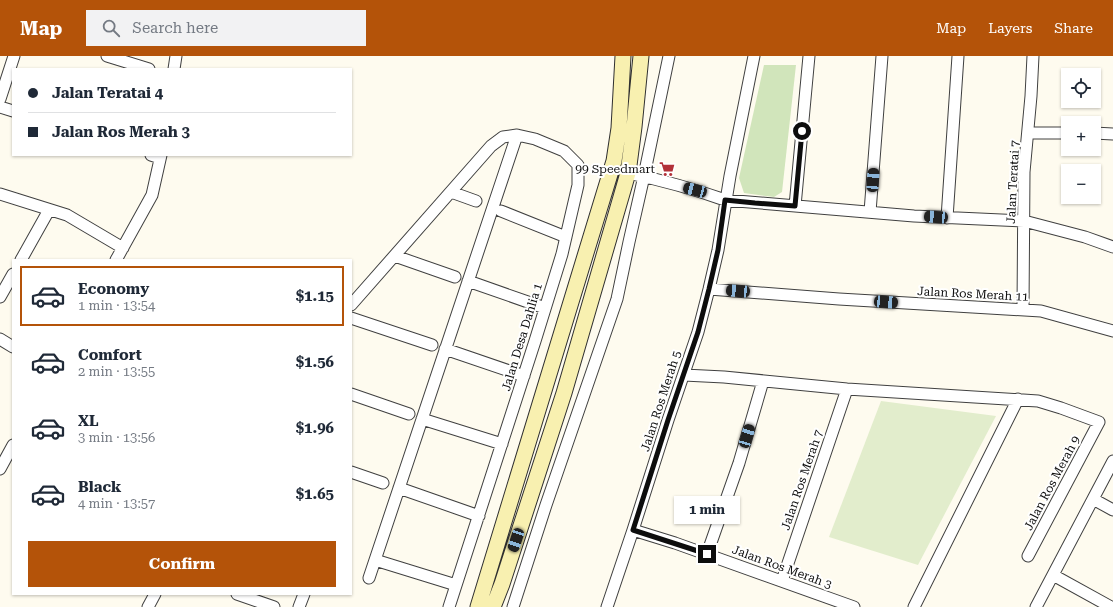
<!DOCTYPE html>
<html lang="en">
<head>
<meta charset="utf-8">
<style>
  :root { --surface:#fff; --page:#f2f2f3; --text:#1f2937; --muted:#747a83; --line:#e0e1e3; --accent:#b45309 }
  body { margin:0; font-family:"Roboto Serif",serif; background:var(--page); color:var(--text); height:100vh; display:flex; flex-direction:column; font-size:15px; white-space:nowrap }
  * { box-sizing:border-box; margin:0 }
  p { font-size:13px; color:var(--muted) }
  .icon { flex:none; width:22px; height:22px; fill:none; stroke:currentColor; stroke-width:2; stroke-linecap:round; stroke-linejoin:round }
  .map { position:relative; flex:1; overflow:hidden }
  .side { position:absolute; left:12px; top:203px; width:340px; height:336px; display:flex; flex-direction:column; background:var(--surface); border-radius:0px; box-shadow:0 1px 3px #0004 }
  .side>* { flex:none }
  .top-card { position:absolute; left:12px; top:12px; width:340px; height:88px; border-radius:0px; box-shadow:0 1px 3px #0004; display:grid; align-content:center; height:88px; padding:0 16px; background:var(--surface) }
  .fabs { position:absolute; left:1061px; top:12px; display:grid; gap:8px }
  .fabs a { display:grid; place-items:center; width:40px; height:40px; border-radius:0px; background:var(--surface); box-shadow:0 1px 3px #0004; font-size:20px }
  .end { position:absolute; width:18px; height:18px; margin:-9px; border:5px solid #0d0d0d; background:#fff; box-shadow:0 0 0 2px #fff }
  .from { border-radius:50% }
  .bubble { position:absolute; height:28px; border-radius:0px; background:var(--surface); box-shadow:0 1px 3px #0004; font-size:13px; font-weight:700; line-height:28px; text-align:center }
  .car { position:absolute; width:12px; height:24px; margin:-12px -6px; border-radius:5px; box-shadow:0 0 3px 1px #0007; background:linear-gradient(#222 24%,#8ab4d8 0 40%,#222 0 76%,#8ab4d8 0 86%,#222 0) }
  .top-card b { display:flex; align-items:center; gap:14px; height:38px; font-size:15px }
  .top-card b+b { border-top:1px solid var(--line) }
  .top-card i { width:10px; height:10px; background:var(--text) }
  ul { padding:7px 0 0; list-style:none }
  li { display:flex; align-items:center; gap:12px; height:60px; margin:0 8px 6px; padding:0 8px; border:2px solid transparent; border-radius:0px }
  li div { flex:1 }
  li b { display:block; font-size:15px }
  li em { font-style:normal; font-weight:700 }
  li.selected { border-color:var(--accent) }
  li>.icon { width:36px; height:36px; stroke-width:1.5 }
  .cta { display:flex; gap:8px; margin-top:auto; padding:8px 16px }
  .cta a { flex:1; height:46px; border-radius:0px; background:var(--accent); color:#fff; font-size:16px; font-weight:700; line-height:46px; text-align:center }
  header { display:flex; align-items:center; gap:24px; box-sizing:border-box; height:56px; padding:0 20px; background:var(--accent); color:#fff }
  header strong { font-size:19px }
  nav { display:flex; gap:22px; margin-inline-start:auto; font-size:14px }
  .search { width:280px; height:36px; background:var(--page); display:flex; align-items:center; gap:10px; box-sizing:border-box; padding:0 14px; border-radius:0px; color:var(--muted); font-size:15px }
  .map>svg:first-child { display:block }
</style>
</head>
<body>
<header>
<strong>Map</strong>
<div class="search"><svg class="icon" aria-label="search" viewBox="0 0 24 24"><circle cx="10" cy="10" r="6"/><path d="M15 15l6 6"/></svg>Search here</div>
<nav><a>Map</a><a>Layers</a><a>Share</a></nav>
</header>
<div class="map">
<svg width="1113" height="551" viewBox="0 0 1113 551">
  <rect width="100%" height="100%" fill="#fefbef"/>
  <path fill="#d1e5bb" d="M 764,9 L 796,9 L 782,136 L 774,141 L 744,137 L 739,122 Z"/>
  <path fill="#e2edcc" d="M 881,345 L 996,360 L 918,509 L 829,481 Z"/>
  <g fill="none" stroke-linecap="round" stroke-linejoin="round">
    <defs>
      <path id="street" d="M 107,0 L 149,13
        M 174,13 L 176,0
        M 0,43 L 14,0
        M 0,51 L 13,55
        M 1028,77 L 1068,77
        M 1094,77 L 1113,78
        M 151,99 L 160,102
        M 628,117 C 661,124 694,133 725,144 L 914,160 L 1024,165 L 1085,181 L 1113,191
        M 451,136 L 476,145
        M 0,138 L 67,159 L 123,192
        M 795,150 L 809,0
        M 501,155 L 566,181
        M 870,156 L 882,0
        M 947,162 L 958,0
        M 395,200 L 455,221
        M 21,204 L 49,154
        M 116,204 L 152,139 L 161,99
        M 468,225 L 545,252
        M 709,233 L 839,243 L 1041,255 L 1113,275
        M 0,241 L 13,218
        M 351,249 L 491,90 L 503,81 L 517,79 L 535,83 L 564,95 L 578,109 L 578,129 L 562,198 L 535,285 L 449,551
        M 1023,253 L 1024,116 L 1031,40 L 1033,0
        M 351,262 L 432,289
        M 0,283 L 13,291
        M 445,293 L 524,320
        M 684,319 L 724,321 L 847,333 L 1038,345 L 1061,352 L 1099,366 L 1028,500
        M 351,338 L 409,358
        M 422,363 L 502,388
        M 0,413 L 13,389
        M 351,416 L 383,427
        M 399,432 L 479,460
        M 1093,443 L 1113,454
        M 633,474 L 675,487 L 854,551
        M 707,498 L 739,407 L 763,325
        M 375,504 L 456,529
        M 1053,519 L 1111,551
        M 369,522 L 517,79
        M 782,525 L 847,333
        M 237,538 L 274,551
        M 148,551 L 155,538
        M 299,551 L 304,538
        M 513,551 L 546,449 L 617,243 L 629,186 L 644,120 L 669,0
        M 607,551 L 633,474 L 668,364 L 698,276 L 709,233 L 718,194 L 730,120 L 754,0
        M 914,551 L 1018,343
        M 1036,551 L 1113,405"/>
      <path id="secondary" d="M 478,551 L 614,105 L 619,72 L 623,0
        M 493,551 L 502,528 L 564,337 L 628,117 L 634,71 L 641,0"/>
    </defs>
    <use href="#street" stroke="#404040" stroke-width="13"/>
    <use href="#secondary" stroke="#2f2f2f" stroke-width="17"/>
    <use href="#street" stroke="#fff" stroke-width="11"/>
    <use href="#secondary" stroke="#f8f0b0" stroke-width="15"/>
  </g>
  <g fill="none" stroke-linecap="round" stroke-linejoin="round">
    <path stroke="#0d0d0d" stroke-width="5" d="M 707,498 L 633,474 L 668,364 L 698,276 L 709,233 L 718,194 L 725,144 L 755,147 L 795,150 L 802,75"/>
  </g>
  <defs>
    <symbol id="supermarket-bare" viewBox="-9 -9 18 18"><path d="M-6-5.5h2.5l.6 2H6L4.5 2H-2.5L-4.4-4H-6ZM-1.5 3.2a1.3 1.3 0 1 0 .1 0ZM3 3.2a1.3 1.3 0 1 0 .1 0Z" fill="#b23138" stroke="#fff" stroke-width="2.5" paint-order="stroke"/></symbol>
  </defs>
  <g fill-rule="evenodd">
    <use href="#supermarket-bare" x="656" y="102" width="22" height="22"/>
  </g>
  <g text-anchor="middle" stroke-width="4" stroke-linejoin="round" paint-order="stroke">
    <g font-size="12" fill="#0d0d0d" stroke="#fff" text-anchor="end">
      <text x="655" y="117">99 Speedmart</text>
    </g>
    <g font-size="12" fill="#0d0d0d" stroke="#fff">
      <text transform="translate(1013 126) rotate(-87)" y="4">Jalan Teratai 7</text>
      <text transform="translate(973 238) rotate(3)" y="4">Jalan Ros Merah 11</text>
      <text transform="translate(522 281) rotate(-73)" y="4">Jalan Desa Dahlia 1</text>
      <text transform="translate(661 345) rotate(-72)" y="4">Jalan Ros Merah 5</text>
      <text transform="translate(802 424) rotate(-71)" y="4">Jalan Ros Merah 7</text>
      <text transform="translate(1052 427) rotate(-62)" y="4">Jalan Ros Merah 9</text>
      <text transform="translate(782 511) rotate(20)" y="4">Jalan Ros Merah 3</text>
    </g>
  </g>
</svg>
<div class="fabs">
<a><svg class="icon" aria-label="locate" viewBox="0 0 24 24"><circle cx="12" cy="12" r="6"/><path d="M12 2v4M12 18v4M2 12h4M18 12h4"/></svg></a>
<a>+</a>
<a>−</a>
</div>
<i class="end from" style="left:802px;top:75px"></i>
<i class="end" style="left:707px;top:498px"></i>
<div class="bubble" style="left:674px;top:440px;width:66px">1 min</div>
<i class="car" style="left:873px;top:124px;rotate:4deg"></i>
<i class="car" style="left:695px;top:134px;rotate:285deg"></i>
<i class="car" style="left:936px;top:161px;rotate:274deg"></i>
<i class="car" style="left:738px;top:235px;rotate:274deg"></i>
<i class="car" style="left:886px;top:246px;rotate:94deg"></i>
<i class="car" style="left:747px;top:380px;rotate:17deg"></i>
<i class="car" style="left:516px;top:484px;rotate:198deg"></i>
<div class="top-card">
<b><i class="from"></i>Jalan Teratai 4</b>
<b><i></i>Jalan Ros Merah 3</b>
</div>
<section class="side">
<ul>
<li class="selected"><svg class="icon" aria-label="car" viewBox="0 0 24 24"><path d="M5 17H2v-5l4-1 3-4h7l3 4 3 1v5h-3M9 17h6M6 11h13"/><circle cx="7" cy="17" r="2"/><circle cx="17" cy="17" r="2"/></svg><div><b>Economy</b><p>1 min · 13:54</p></div><em>$1.15</em></li>
<li><svg class="icon" aria-label="car" viewBox="0 0 24 24"><path d="M5 17H2v-5l4-1 3-4h7l3 4 3 1v5h-3M9 17h6M6 11h13"/><circle cx="7" cy="17" r="2"/><circle cx="17" cy="17" r="2"/></svg><div><b>Comfort</b><p>2 min · 13:55</p></div><em>$1.56</em></li>
<li><svg class="icon" aria-label="car" viewBox="0 0 24 24"><path d="M5 17H2v-5l4-1 3-4h7l3 4 3 1v5h-3M9 17h6M6 11h13"/><circle cx="7" cy="17" r="2"/><circle cx="17" cy="17" r="2"/></svg><div><b>XL</b><p>3 min · 13:56</p></div><em>$1.96</em></li>
<li><svg class="icon" aria-label="car" viewBox="0 0 24 24"><path d="M5 17H2v-5l4-1 3-4h7l3 4 3 1v5h-3M9 17h6M6 11h13"/><circle cx="7" cy="17" r="2"/><circle cx="17" cy="17" r="2"/></svg><div><b>Black</b><p>4 min · 13:57</p></div><em>$1.65</em></li>
</ul>
<div class="cta"><a>Confirm</a></div>
</section>
</div>
</body>
</html>
